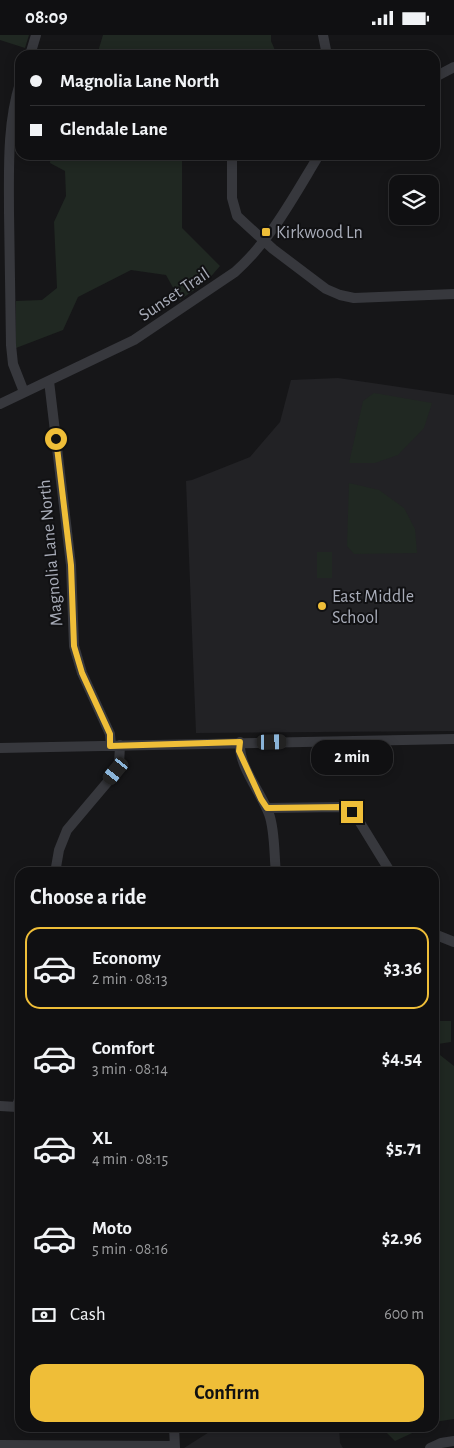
<!DOCTYPE html>
<html lang="en">
<head>
<meta charset="utf-8">
<style>
  :root { --surface:#101012; --page:#1e1e20; --text:#f1f3f6; --muted:#9c9d9f; --line:#303032; --accent:#efbe38 }
  body { margin:0; font-family:"Alegreya Sans",sans-serif; background:var(--page); color:var(--text); height:100vh; display:flex; flex-direction:column; font-size:19px; white-space:nowrap }
  * { box-sizing:border-box; margin:0 }
  p { font-size:16px; color:var(--muted) }
  .icon { flex:none; width:28px; height:28px; fill:none; stroke:currentColor; stroke-width:2; stroke-linecap:round; stroke-linejoin:round }
  .map { position:relative; flex:1; overflow:hidden }
  .side { position:absolute; left:15px; top:832px; width:424px; height:565px; display:flex; flex-direction:column; background:var(--surface); border-radius:15px; box-shadow:0 2px 12px #0003,0 0 0 1px var(--line) }
  .side>* { flex:none }
  .top-card { position:absolute; left:15px; top:15px; width:425px; height:110px; border-radius:15px; box-shadow:0 2px 12px #0003,0 0 0 1px var(--line); display:grid; align-content:center; height:110px; padding:0 15px; background:var(--surface) }
  .fabs { position:absolute; left:389px; top:140px; display:grid; gap:10px }
  .fabs a { display:grid; place-items:center; width:50px; height:50px; border-radius:10px; background:var(--surface); box-shadow:0 2px 12px #0003,0 0 0 1px var(--line); font-size:25px }
  .end { position:absolute; width:22px; height:22px; margin:-11px; border:6px solid #efbe38; background:#111; box-shadow:0 0 0 2px #111 }
  .from { border-radius:50% }
  .bubble { position:absolute; height:35px; border-radius:15px; background:var(--surface); box-shadow:0 2px 12px #0003,0 0 0 1px var(--line); font-size:16px; font-weight:700; line-height:35px; text-align:center }
  .car { position:absolute; width:15px; height:30px; margin:-15px -8px; border-radius:6px; box-shadow:0 0 4px 1px #0007; background:linear-gradient(#222 24%,#8ab4d8 0 40%,#222 0 76%,#8ab4d8 0 86%,#222 0) }
  .top-card b { display:flex; align-items:center; gap:18px; height:48px; font-size:19px }
  .top-card b+b { border-top:1px solid var(--line) }
  .top-card i { width:12px; height:12px; background:var(--text) }
  ul { padding:0; list-style:none }
  li { display:flex; align-items:center; gap:15px; height:82px; margin:0 10px 8px; padding:0 5px; border:2px solid transparent; border-radius:15px }
  li div { flex:1 }
  li b { display:block; font-size:19px }
  li em { font-style:normal; font-weight:700 }
  li.active { border-color:var(--accent) }
  li>.icon { width:45px; height:45px; stroke-width:1.5 }
  h2 { padding:0 15px; font-size:22px; line-height:60px }
  .pay { display:flex; align-items:center; gap:12px; height:55px; padding:0 15px; font-size:19px }
  .pay p { margin-inline-start:auto }
  .cta { display:flex; gap:10px; margin-top:auto; padding:10px 15px }
  .cta a { flex:1; height:58px; border-radius:15px; background:var(--accent); color:#111; font-size:20px; font-weight:700; line-height:58px; text-align:center }
  .status { display:flex; justify-content:space-between; align-items:center; height:35px; padding:0 25px; background:var(--surface); direction:ltr }
  .status svg { height:14px; fill:currentColor }
  .map>svg:first-child { display:block }
</style>
</head>
<body>
<div class="status"><b>08:09</b><svg viewBox="0 0 49 12"><path d="M0 12V9h3v3zM5 12V6h3v6zM10 12V3h3v9zM15 12V0h3v12zM26 1h20v11H26zM47 4h2v5h-2z"/></svg></div>
<div class="map">
<svg width="454" height="1413" viewBox="0 0 454 1413">
  <rect width="100%" height="100%" fill="#161618"/>
  <path fill="#222225" d="M 338,343 L 454,360 L 454,696 L 196,698 L 186,446 L 192,445 L 250,422 L 280,387 L 291,345 Z
    M 252,1393 L 339,1393 L 340,1408 L 343,1413 L 184,1413 L 214,1394 Z"/>
  <path fill="#202822" d="M 0,0 L 29,0 L 25,13 L 0,5 Z
    M 103,0 L 271,0 L 271,6 L 277,20 L 97,20 Z
    M 51,120 L 182,120 L 182,193 L 220,231 L 207,246 L 180,265 L 166,240 L 131,235 L 78,262 L 63,295 L 16,313 L 16,266 L 42,265 L 57,253 L 54,187 L 66,161 L 65,136 L 50,128 Z
    M 374,358 L 432,368 L 424,393 L 398,420 L 375,428 L 349,428 L 363,366 Z
    M 349,448 L 379,455 L 404,473 L 415,494 L 417,518 L 354,519 L 347,511 Z
    M 317,517 L 332,517 L 332,543 L 317,543 Z
    M 434,986 L 451,986 L 451,1007 L 438,1009 L 440,1020 L 454,1031 L 454,1384 L 434,1387 Z
    M 382,1393 L 423,1393 L 395,1406 Z"/>
  <g fill="none" stroke-linecap="round" stroke-linejoin="round">
    <path stroke="#37383d" stroke-width="10" d="M 323,0 L 327,20
      M 30,20 L 36,0
      M 435,42 L 454,32
      M 20,48 C 7,89 9,135 9,177 C 10,221 10,266 11,310 L 13,329 L 24,357
      M 232,120 L 232,163 L 237,181 L 273,214 L 314,245 L 326,254 L 340,260 L 354,263 L 454,259
      M 49,346 L 71,530 L 74,611 L 82,638 L 110,699 L 111,711
      M 0,369 L 134,305 L 235,237 C 271,205 294,161 319,120
      M 240,707 C 238,731 261,757 269,779 C 275,795 274,820 276,838
      M 0,713 L 454,704
      M 267,773 L 340,772 L 346,773 L 356,781 L 391,838
      M 55,838 L 59,815 L 67,795 L 116,737 L 119,730 L 120,710
      M 434,899 L 454,907
      M 0,1071 L 17,1072
      M 17,1072 L 20,1060
      M 174,1392 L 175,1413
      M 0,1410 L 175,1411
      M 430,1413 L 441,1408 L 454,1406"/>
  </g>
  <g fill="none" stroke-linecap="round" stroke-linejoin="round">
    <path stroke="#efbe38" stroke-width="6" d="M 56,404 L 71,530 L 74,611 L 82,638 L 110,699 L 110,711 L 240,707 L 239,716 L 261,764 L 267,773 L 340,772 L 352,777"/>
  </g>
  <g fill="#efbe38" stroke="#111113" stroke-width="2">
    <rect x="261" y="192" width="10" height="10" rx="2.5"/>
    <circle cx="322" cy="571" r="5"/>
  </g>
  <g text-anchor="middle" stroke-width="4" stroke-linejoin="round" paint-order="stroke">
    <g font-size="18" fill="#a8acb8" stroke="#111113" text-anchor="start">
      <text x="276" y="203">Kirkwood Ln</text>
      <text x="332" y="567">East Middle<tspan x="332" dy="21">School</tspan></text>
    </g>
    <g font-size="18" fill="#a8acb8" stroke="#111113">
      <text transform="translate(174 259) rotate(-34)" y="6">Sunset Trail</text>
      <text transform="translate(50 518) rotate(-95)" y="6">Magnolia Lane North</text>
    </g>
  </g>
</svg>
<div class="fabs">
<a><svg class="icon" aria-label="layers" viewBox="0 0 24 24"><path d="M12 4l9 5-9 5-9-5zM3 14l9 5 9-5"/></svg></a>
</div>
<i class="end from" style="left:56px;top:404px"></i>
<i class="end" style="left:352px;top:777px"></i>
<div class="bubble" style="left:311px;top:705px;width:82px">2 min</div>
<i class="car" style="left:272px;top:707px;rotate:89deg"></i>
<i class="car" style="left:116px;top:736px;rotate:219deg"></i>
<div class="top-card">
<b><i class="from"></i>Magnolia Lane North</b>
<b><i></i>Glendale Lane</b>
</div>
<section class="side">
<h2>Choose a ride</h2>
<ul>
<li class="active"><svg class="icon" aria-label="car" viewBox="0 0 24 24"><path d="M5 17H2v-5l4-1 3-4h7l3 4 3 1v5h-3M9 17h6M6 11h13"/><circle cx="7" cy="17" r="2"/><circle cx="17" cy="17" r="2"/></svg><div><b>Economy</b><p>2 min · 08:13</p></div><em>$3.36</em></li>
<li><svg class="icon" aria-label="car" viewBox="0 0 24 24"><path d="M5 17H2v-5l4-1 3-4h7l3 4 3 1v5h-3M9 17h6M6 11h13"/><circle cx="7" cy="17" r="2"/><circle cx="17" cy="17" r="2"/></svg><div><b>Comfort</b><p>3 min · 08:14</p></div><em>$4.54</em></li>
<li><svg class="icon" aria-label="car" viewBox="0 0 24 24"><path d="M5 17H2v-5l4-1 3-4h7l3 4 3 1v5h-3M9 17h6M6 11h13"/><circle cx="7" cy="17" r="2"/><circle cx="17" cy="17" r="2"/></svg><div><b>XL</b><p>4 min · 08:15</p></div><em>$5.71</em></li>
<li><svg class="icon" aria-label="car" viewBox="0 0 24 24"><path d="M5 17H2v-5l4-1 3-4h7l3 4 3 1v5h-3M9 17h6M6 11h13"/><circle cx="7" cy="17" r="2"/><circle cx="17" cy="17" r="2"/></svg><div><b>Moto</b><p>5 min · 08:16</p></div><em>$2.96</em></li>
</ul>
<div class="pay"><svg class="icon" aria-label="cash" viewBox="0 0 24 24"><path d="M3 7h18v10H3z"/><circle cx="12" cy="12" r="2"/></svg>Cash<p>600 m</p></div>
<div class="cta"><a>Confirm</a></div>
</section>
</div>
</body>
</html>
